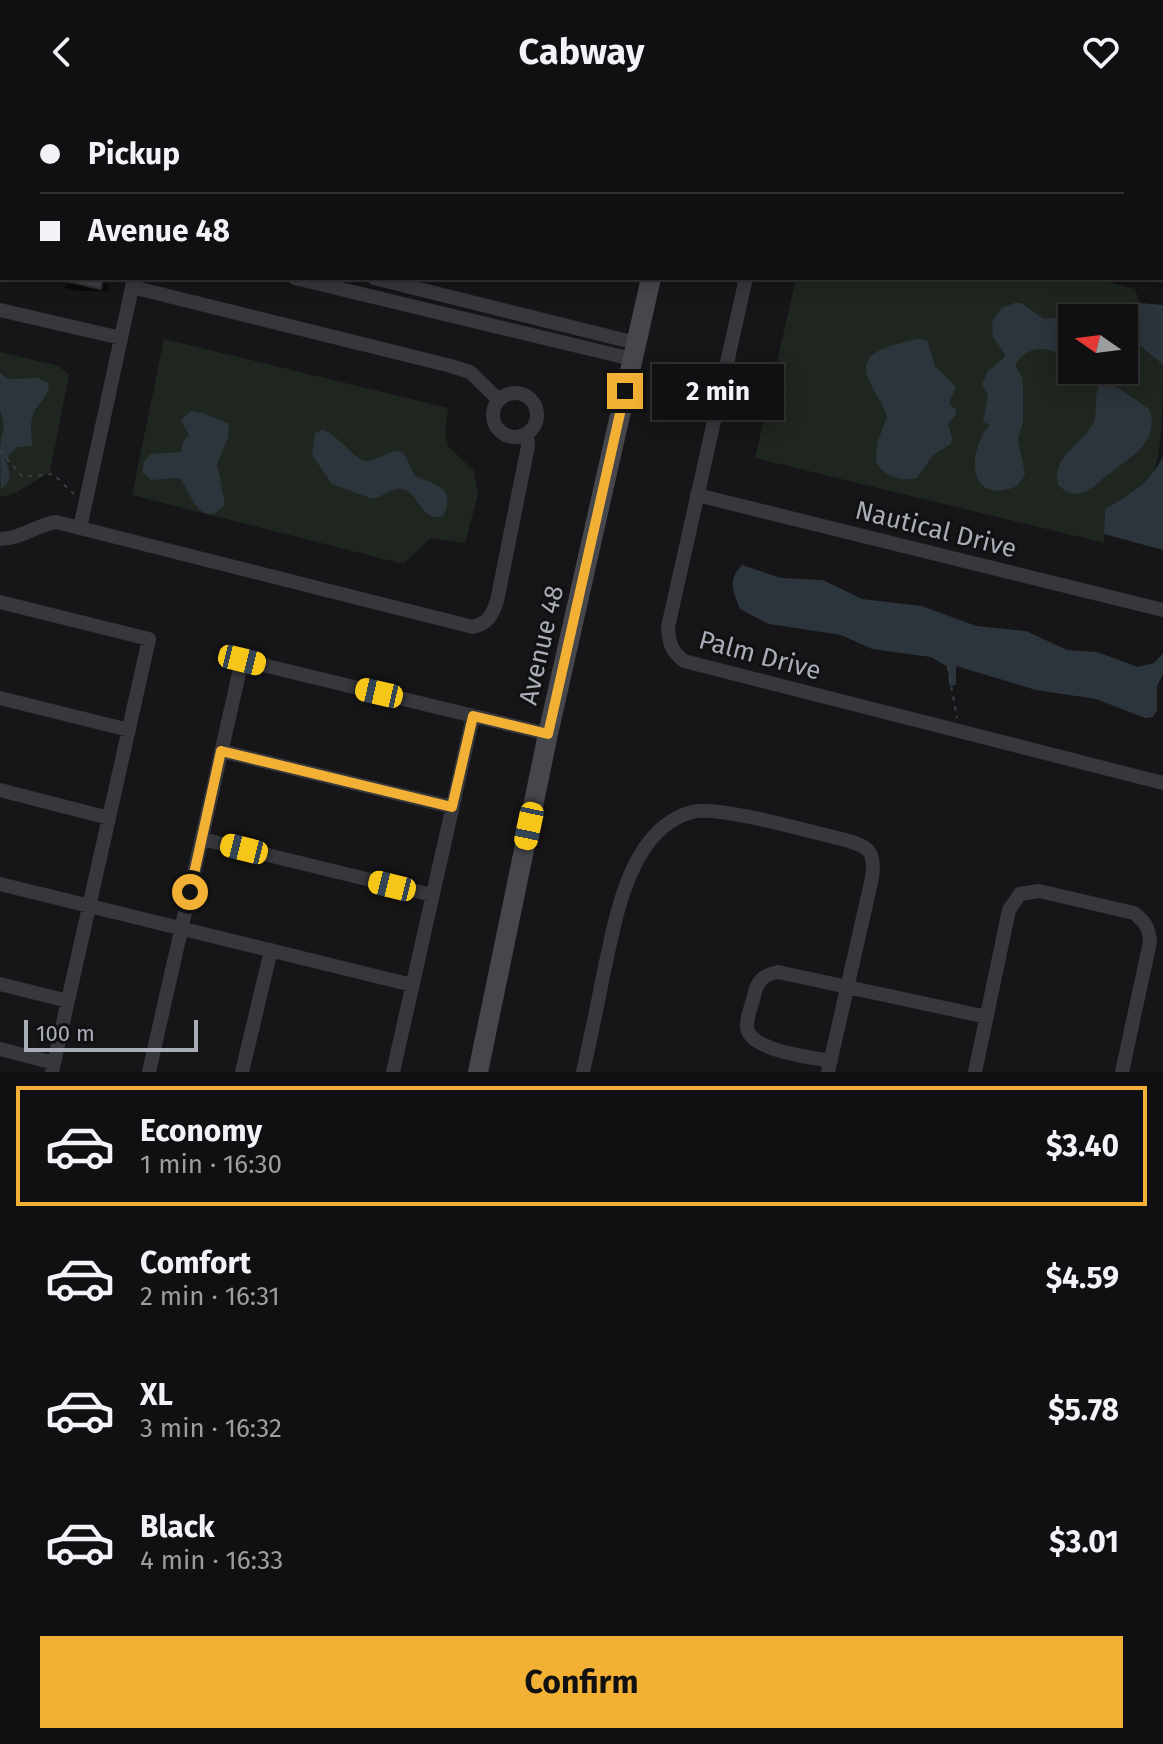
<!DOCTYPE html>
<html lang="en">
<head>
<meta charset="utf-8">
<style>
  :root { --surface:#101012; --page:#1e1e20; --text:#f1f3f6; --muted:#9c9d9f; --line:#303032; --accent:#f2b134 }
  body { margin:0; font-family:"Fira Sans",sans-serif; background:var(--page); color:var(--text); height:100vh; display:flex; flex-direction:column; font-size:30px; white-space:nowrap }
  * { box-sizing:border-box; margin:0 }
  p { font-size:26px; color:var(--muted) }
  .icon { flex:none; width:44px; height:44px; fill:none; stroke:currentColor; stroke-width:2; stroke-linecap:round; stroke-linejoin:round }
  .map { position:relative; height:968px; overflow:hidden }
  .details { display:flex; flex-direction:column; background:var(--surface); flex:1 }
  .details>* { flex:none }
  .hud { position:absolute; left:0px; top:0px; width:1164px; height:176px; box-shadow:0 4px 20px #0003,0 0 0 2px var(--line); display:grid; align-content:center; height:176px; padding:0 40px; background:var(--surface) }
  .needle { width:52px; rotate:284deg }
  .buttons { position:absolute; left:1058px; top:200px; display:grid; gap:16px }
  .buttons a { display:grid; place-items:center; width:80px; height:80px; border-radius:0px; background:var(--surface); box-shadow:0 4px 20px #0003,0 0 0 2px var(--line); font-size:40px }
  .scale { position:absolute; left:24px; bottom:20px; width:174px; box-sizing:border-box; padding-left:8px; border:4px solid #a8adb8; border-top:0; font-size:22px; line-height:28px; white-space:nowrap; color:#a8adb8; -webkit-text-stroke:6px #111113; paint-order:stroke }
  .end { position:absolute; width:36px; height:36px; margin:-18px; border:10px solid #f2b134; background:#111; box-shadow:0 0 0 4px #111 }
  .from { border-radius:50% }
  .bubble { position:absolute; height:56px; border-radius:0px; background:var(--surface); box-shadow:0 4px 20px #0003,0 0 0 2px var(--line); font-size:26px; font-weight:700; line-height:56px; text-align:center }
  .car { position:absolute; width:24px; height:48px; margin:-24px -12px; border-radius:10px; box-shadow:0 0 6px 2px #0007; background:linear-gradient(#f5c518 24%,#345 0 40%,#f5c518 0 76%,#345 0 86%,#f5c518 0) }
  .hud b { display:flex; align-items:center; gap:28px; height:76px; font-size:30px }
  .hud b+b { border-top:2px solid var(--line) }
  .hud i { width:20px; height:20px; background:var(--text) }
  ul { padding:14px 0 0; list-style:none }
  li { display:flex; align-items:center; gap:24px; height:120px; margin:0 16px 12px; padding:0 24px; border:4px solid transparent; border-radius:0px }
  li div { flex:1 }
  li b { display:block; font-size:30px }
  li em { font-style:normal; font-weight:700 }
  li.on { border-color:var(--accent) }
  li>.icon { width:72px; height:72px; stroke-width:1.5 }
  .primary-button { display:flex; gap:16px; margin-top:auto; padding:16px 40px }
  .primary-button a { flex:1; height:92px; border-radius:0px; background:var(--accent); color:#111; font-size:32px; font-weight:700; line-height:92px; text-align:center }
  header { display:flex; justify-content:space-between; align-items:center; height:104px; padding:0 40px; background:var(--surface); font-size:36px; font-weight:700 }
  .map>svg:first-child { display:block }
</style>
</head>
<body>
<header><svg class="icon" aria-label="back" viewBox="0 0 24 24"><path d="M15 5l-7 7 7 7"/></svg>Cabway<svg class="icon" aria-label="heart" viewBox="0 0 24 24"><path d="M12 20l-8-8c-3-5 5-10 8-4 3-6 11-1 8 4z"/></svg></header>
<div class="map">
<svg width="1163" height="968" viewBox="0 0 1163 968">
  <defs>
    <filter id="shadow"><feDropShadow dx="4" dy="7" stdDeviation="0" flood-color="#0009"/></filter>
  </defs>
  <rect width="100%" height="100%" fill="#161618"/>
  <path fill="#1e261f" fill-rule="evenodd" d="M 213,0 L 533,0 L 541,2 L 213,2 Z
    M 796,174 L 1090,174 L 1135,185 L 1140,199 L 1129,206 C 1117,236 1145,243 1163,261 C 1163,289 1163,352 1152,372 C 1139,386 1122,395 1105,405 L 1104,439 L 755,354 ZM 1072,214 L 1124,214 L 1124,266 L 1072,266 Z
    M 164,235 L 448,304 L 445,328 L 448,342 L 474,367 L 478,391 L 465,439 L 431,434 L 403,460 L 132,391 Z
    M 0,248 L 59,262 L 69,271 L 50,368 L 16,389 L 0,393 Z"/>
  <path fill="#2c353c" d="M 1014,199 L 1021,199 L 1044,215 L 1078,211 L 1090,214 L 1072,214 L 1072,257 C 1053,243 1030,238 1015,261 L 1022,273 L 1023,282 L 1023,317 L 1018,336 L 1025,370 L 1017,382 C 969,403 965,349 990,321 L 983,318 L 988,291 L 982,281 L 987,268 L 1004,254 L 1005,250 L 993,233 L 992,217 L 1002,204 Z
    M 1140,199 L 1163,201 L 1163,261 C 1146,244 1101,222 1140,199 Z
    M 917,235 L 927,236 L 935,262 L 956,283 L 949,299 L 956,306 L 956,311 L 948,320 L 952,334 L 951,340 L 933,351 L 917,374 C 901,378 884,373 876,358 L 877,339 L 887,313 C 879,285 845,260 885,244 C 896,239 907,238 917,235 Z
    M 1081,266 L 1111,266 L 1111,279 L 1149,305 C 1162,337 1127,356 1106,372 C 1097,380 1087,390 1074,390 C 1067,389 1063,385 1058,381 C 1052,353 1078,343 1091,323 C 1100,311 1092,294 1100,280 L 1098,277 L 1087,275 Z
    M 0,268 L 7,275 L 38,274 L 49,279 C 48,293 40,297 34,308 C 29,317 32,332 32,342 L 17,343 L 5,356 C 10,365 13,379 1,384 L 0,342 L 4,322 L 0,305 Z
    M 191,307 L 203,309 L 229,320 L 228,334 L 217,360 L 225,401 C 200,429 190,385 179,374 L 151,376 L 142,368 L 144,358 L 150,350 L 181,348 L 183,338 L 189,331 L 181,316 Z
    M 323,326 C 339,332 357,357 365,357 C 379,358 388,344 403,348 L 415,372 C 435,381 457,383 443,412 C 419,420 419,382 397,385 C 389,386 382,393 373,395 L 332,380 L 312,351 L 315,329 Z
    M 1163,352 L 1163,446 L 1104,430 L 1105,405 C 1131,390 1150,379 1163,352 Z
    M 742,461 L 781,474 L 823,476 L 862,495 L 922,502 L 976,522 L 1026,527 L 1067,546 L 1097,548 L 1138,563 L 1154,559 L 1163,549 L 1163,570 L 1157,582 L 1157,606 L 1153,613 L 1145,614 L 1096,595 L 1036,586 L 956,562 L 956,581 L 949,582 L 948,563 L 931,553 L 872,545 L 841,531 L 769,520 L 740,505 C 733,486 727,477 742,461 Z"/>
  <path fill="#404145" stroke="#303034" stroke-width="2" filter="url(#shadow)" d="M 63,174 L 103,174 L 101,185 L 62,176 Z"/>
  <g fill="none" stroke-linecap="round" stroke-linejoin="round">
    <path stroke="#3d3f44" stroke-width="2" stroke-dasharray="4 6" stroke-linecap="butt" d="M 0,347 L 23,373 L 53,370 L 75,391
      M 948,563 L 957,614"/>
    <path stroke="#37383d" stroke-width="7" d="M 1025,2 L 1026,0"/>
    <path stroke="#37383d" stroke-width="14" d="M 79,0 L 87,2
      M 171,2 L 172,0
      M 605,2 L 605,0
      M 976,2 L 977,0
      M 1162,130 L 1163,129
      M 295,174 L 632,255
      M 374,174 L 636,239
      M 746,174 L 668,523 C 669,539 671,547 684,557 L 1163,679
      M 132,183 L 451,262 L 470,268 L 499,296
      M 0,206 L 121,234
      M493 311a22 22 0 1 1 44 0a22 22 0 1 1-44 0Z
      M 697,391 L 1163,506
      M 80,424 L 134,174
      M 0,435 C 21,435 36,421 56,418 L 473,523 C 488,519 492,512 497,497 L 528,342 L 527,330
      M 0,498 L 149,535 L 52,968
      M 0,594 L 129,626
      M 221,647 L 452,703
      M 0,686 L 109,714
      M 202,735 L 432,791
      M 0,780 L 412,881
      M 0,880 L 68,897
      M 0,945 L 54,959
      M 831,957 C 811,953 749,947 747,923 C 746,914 752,901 754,892 C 757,877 763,871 778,868 L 987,913
      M 149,968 L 242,556 L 548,630
      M 242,968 L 271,846
      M 393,968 L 473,612
      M 583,968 C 590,936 597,904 603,872 C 615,818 628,725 692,708 C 719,701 810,728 842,735 C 868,742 876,746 872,774 L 828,968
      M 975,968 L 1009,806 L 1020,790 L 1039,787 L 1134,809 C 1145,818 1149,823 1150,838 L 1122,968"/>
    <path stroke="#45474d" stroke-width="20" d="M 690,2 L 691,0
      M 478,968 L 548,630 L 651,174"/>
  </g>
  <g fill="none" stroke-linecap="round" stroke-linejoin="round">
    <path stroke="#f2b134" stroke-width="10" d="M 190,788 L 221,647 L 452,703 L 473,612 L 548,630 L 625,287"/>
  </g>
  <g text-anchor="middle" stroke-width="6" stroke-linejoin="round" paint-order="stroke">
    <g font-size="26" fill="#a8adb8" stroke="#111113">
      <text transform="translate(936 425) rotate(14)" y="9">Nautical Drive</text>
      <text transform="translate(541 541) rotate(-77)" y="9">Avenue 48</text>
      <text transform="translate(760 551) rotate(15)" y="9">Palm Drive</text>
    </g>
  </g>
</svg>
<div class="buttons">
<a><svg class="needle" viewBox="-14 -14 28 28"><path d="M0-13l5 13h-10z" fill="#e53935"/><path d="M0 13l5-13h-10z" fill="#9c9d9f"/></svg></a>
</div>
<div class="scale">100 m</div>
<i class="end from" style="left:190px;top:788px"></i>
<i class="end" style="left:625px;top:287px"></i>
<div class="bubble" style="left:652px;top:260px;width:132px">2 min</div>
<i class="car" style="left:242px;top:556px;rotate:104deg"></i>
<i class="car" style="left:379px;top:589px;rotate:283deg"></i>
<i class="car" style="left:529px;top:722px;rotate:192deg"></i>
<i class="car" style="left:244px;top:745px;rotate:284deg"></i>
<i class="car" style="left:392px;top:782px;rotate:284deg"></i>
<div class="hud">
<b><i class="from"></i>Pickup</b>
<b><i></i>Avenue 48</b>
</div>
</div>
<section class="details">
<ul>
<li class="on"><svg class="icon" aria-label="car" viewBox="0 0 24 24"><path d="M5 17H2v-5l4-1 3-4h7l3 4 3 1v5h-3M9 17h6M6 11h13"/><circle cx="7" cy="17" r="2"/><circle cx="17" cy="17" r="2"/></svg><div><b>Economy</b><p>1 min · 16:30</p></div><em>$3.40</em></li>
<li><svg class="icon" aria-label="car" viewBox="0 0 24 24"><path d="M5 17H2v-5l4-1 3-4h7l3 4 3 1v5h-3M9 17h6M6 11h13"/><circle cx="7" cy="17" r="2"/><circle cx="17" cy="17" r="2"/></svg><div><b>Comfort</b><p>2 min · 16:31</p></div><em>$4.59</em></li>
<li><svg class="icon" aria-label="car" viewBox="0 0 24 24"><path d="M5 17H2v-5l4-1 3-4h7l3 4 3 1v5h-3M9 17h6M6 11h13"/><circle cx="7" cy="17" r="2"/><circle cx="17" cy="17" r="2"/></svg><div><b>XL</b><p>3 min · 16:32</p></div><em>$5.78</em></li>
<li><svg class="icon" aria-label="car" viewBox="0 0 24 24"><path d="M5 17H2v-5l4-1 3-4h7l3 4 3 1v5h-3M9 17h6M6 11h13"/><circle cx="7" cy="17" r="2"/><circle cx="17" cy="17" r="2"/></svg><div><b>Black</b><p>4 min · 16:33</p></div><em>$3.01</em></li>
</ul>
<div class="primary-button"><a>Confirm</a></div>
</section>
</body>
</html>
